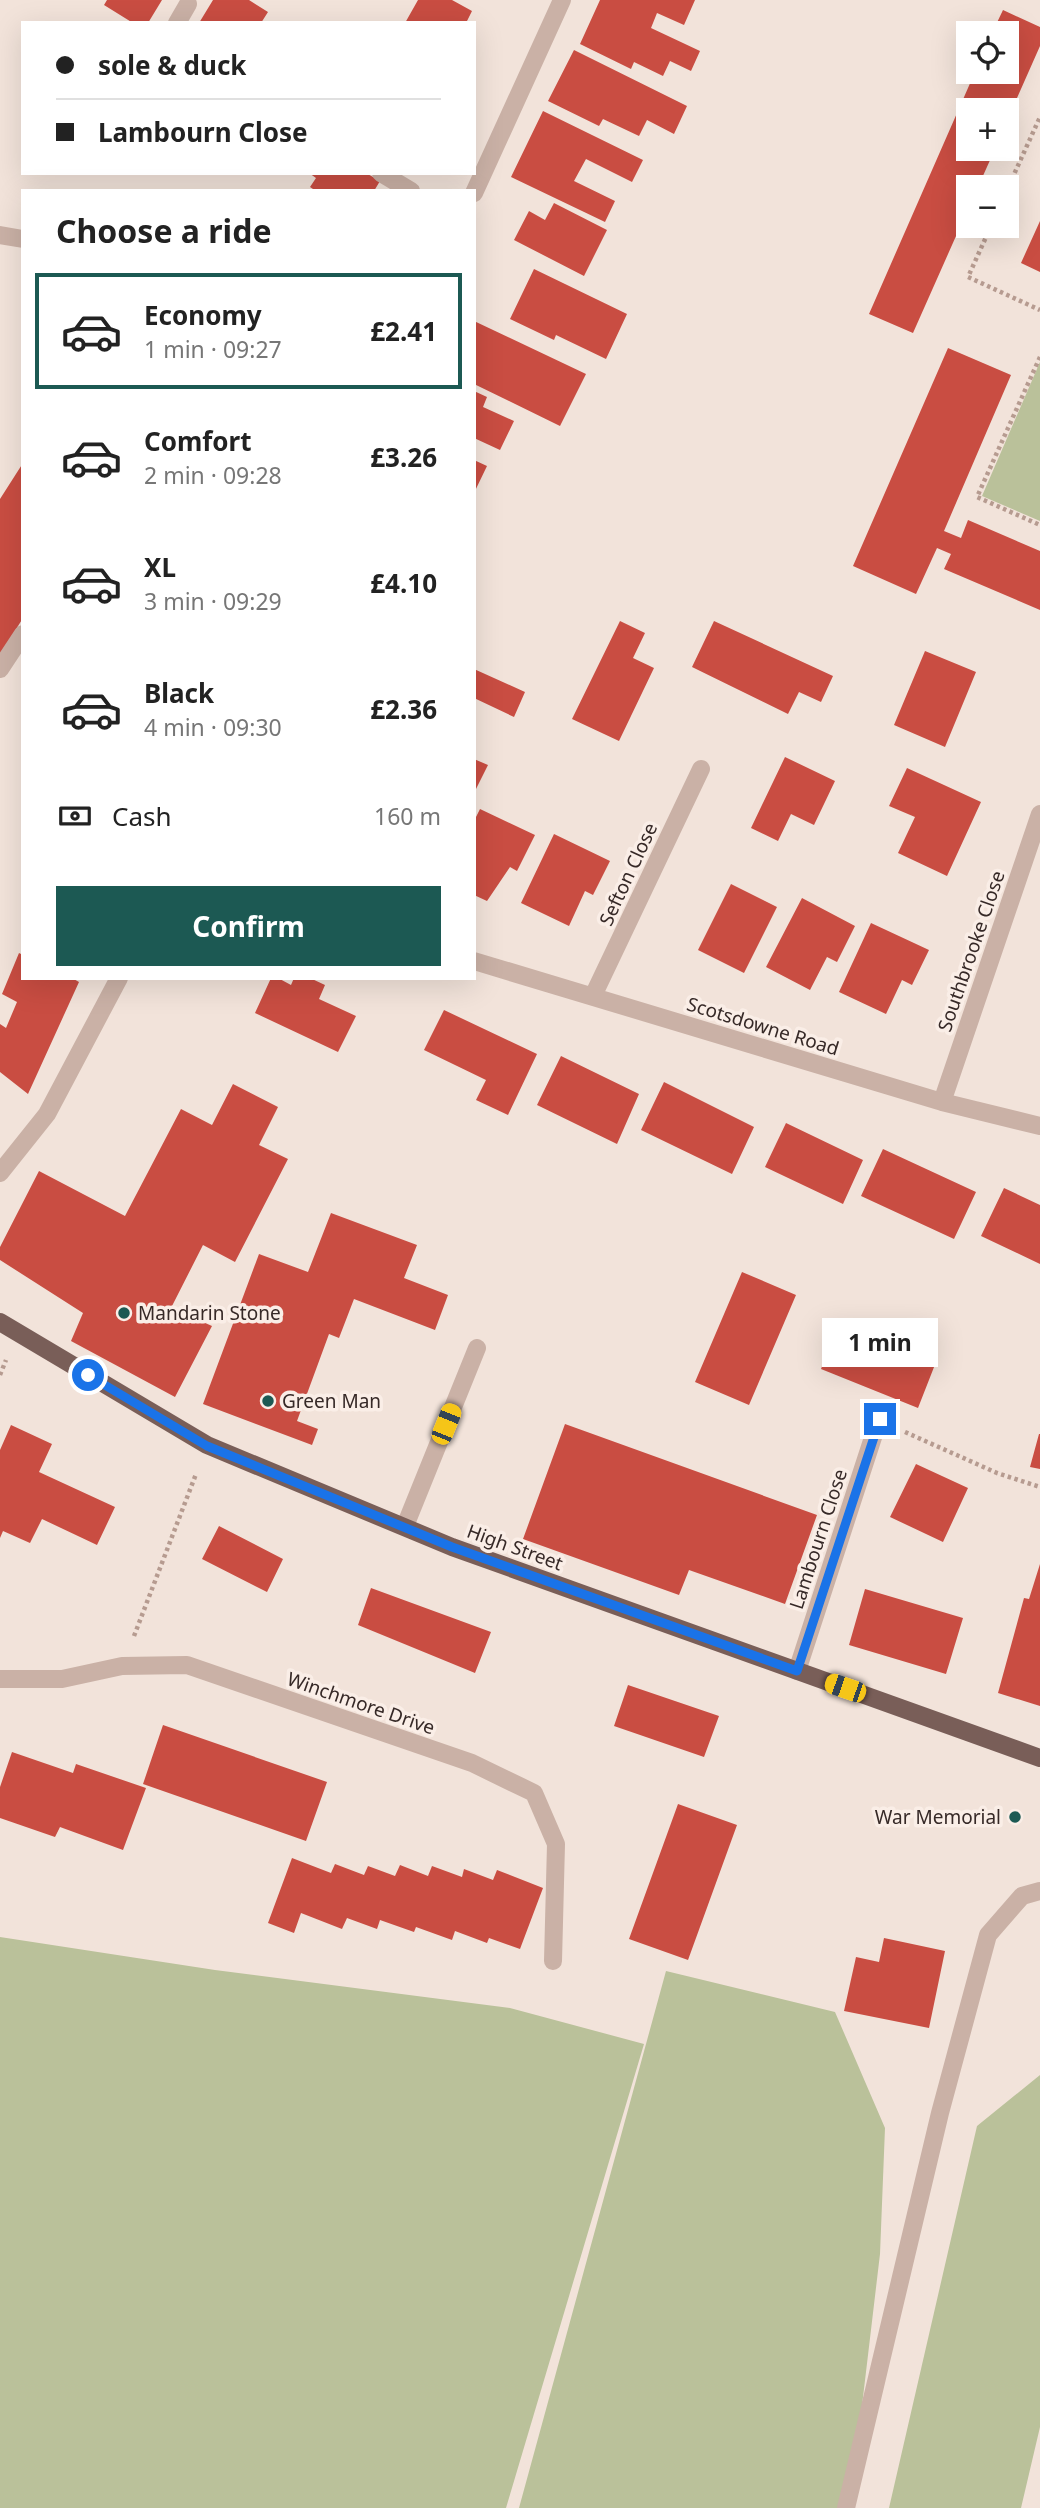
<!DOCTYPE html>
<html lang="en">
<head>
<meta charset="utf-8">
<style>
  :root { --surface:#fff; --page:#f6f6f6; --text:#222; --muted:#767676; --line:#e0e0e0; --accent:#1c5953 }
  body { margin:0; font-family:"Noto Sans",sans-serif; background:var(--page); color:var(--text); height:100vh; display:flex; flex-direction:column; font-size:26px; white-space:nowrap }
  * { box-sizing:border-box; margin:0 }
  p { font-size:23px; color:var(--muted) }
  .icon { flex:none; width:38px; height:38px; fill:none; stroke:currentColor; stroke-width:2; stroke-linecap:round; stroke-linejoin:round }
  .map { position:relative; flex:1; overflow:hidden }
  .panel { position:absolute; left:21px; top:189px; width:455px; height:791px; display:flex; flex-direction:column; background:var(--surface); border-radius:0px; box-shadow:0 7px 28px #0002 }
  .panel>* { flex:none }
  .top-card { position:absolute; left:21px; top:21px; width:455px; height:154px; border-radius:0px; box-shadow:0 7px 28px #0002; display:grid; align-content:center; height:154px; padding:0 35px; background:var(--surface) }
  .buttons { position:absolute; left:956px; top:21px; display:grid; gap:14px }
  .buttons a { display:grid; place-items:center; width:63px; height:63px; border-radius:0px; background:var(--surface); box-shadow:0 7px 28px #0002; font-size:35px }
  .end { position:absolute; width:32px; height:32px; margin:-16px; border:9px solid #1a73e8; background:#fff; box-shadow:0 0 0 4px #fff }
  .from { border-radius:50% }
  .bubble { position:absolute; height:49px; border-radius:0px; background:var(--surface); box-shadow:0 7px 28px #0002; font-size:23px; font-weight:700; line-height:49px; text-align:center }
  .car { position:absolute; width:21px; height:42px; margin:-21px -10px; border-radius:9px; box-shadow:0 0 5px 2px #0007; background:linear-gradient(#f5c518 24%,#345 0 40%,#f5c518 0 76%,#345 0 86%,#f5c518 0) }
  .top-card b { display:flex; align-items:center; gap:24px; height:66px; font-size:26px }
  .top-card b+b { border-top:2px solid var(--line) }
  .top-card i { width:18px; height:18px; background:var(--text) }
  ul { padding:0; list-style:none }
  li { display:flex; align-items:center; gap:21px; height:116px; margin:0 14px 10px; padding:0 21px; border:4px solid transparent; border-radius:0px }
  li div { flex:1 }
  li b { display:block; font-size:26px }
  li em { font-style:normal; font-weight:700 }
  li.on { border-color:var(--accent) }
  li>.icon { width:63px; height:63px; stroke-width:1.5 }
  h2 { padding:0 35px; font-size:32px; line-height:84px }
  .pay { display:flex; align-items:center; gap:18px; height:77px; padding:0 35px; font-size:26px }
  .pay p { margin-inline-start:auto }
  .action { display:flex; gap:14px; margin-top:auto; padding:14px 35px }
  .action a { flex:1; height:80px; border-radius:0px; background:var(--accent); color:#fff; font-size:28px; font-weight:700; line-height:80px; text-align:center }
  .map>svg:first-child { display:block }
</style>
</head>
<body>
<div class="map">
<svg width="1040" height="2508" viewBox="0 0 1040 2508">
  <rect width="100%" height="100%" fill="#f2e3da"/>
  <path fill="#bac19a" d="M 1040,362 L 1040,521 L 982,496 Z
    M 0,1937 L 215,1970 L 510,2008 L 644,2044 L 506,2508 L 0,2508 Z
    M 666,1971 L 835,2012 L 885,2128 L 880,2254 L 861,2414 L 846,2508 L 519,2508 Z
    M 1040,2075 L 1040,2427 L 1021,2508 L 889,2508 L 977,2126 Z"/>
  <path fill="#c94d42" d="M 107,0 L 162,0 L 148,23 L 133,23 L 104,5 Z
    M 213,0 L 249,0 L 268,12 L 261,23 L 199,23 Z
    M 418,0 L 452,0 L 472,11 L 466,23 L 405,23 Z
    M 600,0 L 695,0 L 684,25 L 657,13 L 651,28 L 700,51 L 691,71 L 670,61 L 663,76 L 634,62 L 631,69 L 580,44 Z
    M 1003,10 L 1040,27 L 1040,46 L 1006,123 L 1006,110 L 968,110 L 968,149 L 995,149 L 978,187 L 968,187 L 968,209 L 913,333 L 869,314 L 975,72 L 1006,72 L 1006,33 L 992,33 Z
    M 574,50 L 687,106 L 674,134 L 647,120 L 639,136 L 603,119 L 599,126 L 548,101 Z
    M 543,111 L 643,160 L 632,182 L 586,159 L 574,181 L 615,201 L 605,222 L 511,177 Z
    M 309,173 L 366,173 L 380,181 L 374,191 L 316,191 L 310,187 L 316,178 Z
    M 554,203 L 607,230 L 584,276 L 514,240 L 529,211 L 545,220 Z
    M 1040,221 L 1040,272 L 1021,263 Z
    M 534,269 L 627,314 L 606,359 L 556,335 L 554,340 L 510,319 Z
    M 474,321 L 586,374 L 560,426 L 474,384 Z
    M 948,348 L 1011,375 L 944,531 L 961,538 L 968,520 L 1040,551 L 1040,610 L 944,569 L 951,554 L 937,548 L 916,594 L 853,566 Z
    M 474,391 L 487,397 L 483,407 L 514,421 L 500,450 L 474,438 Z
    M 474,460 L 487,466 L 474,493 Z
    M 23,463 L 23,618 L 0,655 L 0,499 Z
    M 620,621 L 645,633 L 633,658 L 654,668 L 619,741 L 572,719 Z
    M 714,621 L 833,676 L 821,702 L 799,692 L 788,714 L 692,667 Z
    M 925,651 L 976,672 L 945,747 L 894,725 Z
    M 474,669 L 525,692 L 514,717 L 474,698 Z
    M 785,757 L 835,781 L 814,825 L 791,814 L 778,841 L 751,828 Z
    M 474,759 L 488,765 L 474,793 Z
    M 907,768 L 981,802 L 947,876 L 898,853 L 915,817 L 889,806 Z
    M 480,809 L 535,835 L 517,871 L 510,867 L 487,901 L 474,895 L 474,821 Z
    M 554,834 L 610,861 L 593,895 L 585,891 L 569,926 L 521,903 Z
    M 731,884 L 777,907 L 744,973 L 698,950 Z
    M 802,898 L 855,926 L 837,962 L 827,957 L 810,990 L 766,967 Z
    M 871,923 L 929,950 L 912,985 L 902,980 L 886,1014 L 839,992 Z
    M 19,953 L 23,955 L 23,978 L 72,978 L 79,982 L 28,1094 L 0,1072 L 0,1024 L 6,1028 L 17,1002 L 2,994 Z
    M 271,978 L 278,978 L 291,985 L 294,978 L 310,978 L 325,985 L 319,999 L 356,1016 L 338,1052 L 255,1013 Z
    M 444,1010 L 537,1054 L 508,1115 L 476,1100 L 486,1080 L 424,1050 Z
    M 561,1056 L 639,1094 L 617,1144 L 537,1105 Z
    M 664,1082 L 754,1127 L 732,1174 L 641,1130 Z
    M 233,1084 L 278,1107 L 259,1145 L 288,1159 L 235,1262 L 203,1245 L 171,1308 L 212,1326 L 175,1397 L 71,1341 L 83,1313 L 0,1260 L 0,1247 L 39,1171 L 125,1216 L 181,1109 L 212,1125 Z
    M 786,1123 L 863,1160 L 843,1204 L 765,1167 Z
    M 883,1149 L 976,1192 L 954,1239 L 861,1196 Z
    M 1004,1188 L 1040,1205 L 1040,1264 L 981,1236 Z
    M 331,1213 L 417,1245 L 404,1278 L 448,1295 L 435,1330 L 354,1299 L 339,1338 L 329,1334 L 297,1421 L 318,1429 L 312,1445 L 203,1404 L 259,1254 L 308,1272 Z
    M 742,1272 L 796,1295 L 749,1405 L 695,1382 Z
    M 839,1323 L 936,1362 L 918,1408 L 821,1369 Z
    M 565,1424 L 817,1515 L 785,1604 L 689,1570 L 679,1595 L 523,1539 Z
    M 11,1425 L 52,1444 L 39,1472 L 115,1507 L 97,1545 L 42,1519 L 30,1543 L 3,1531 L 0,1538 L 0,1450 Z
    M 1039,1434 L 1040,1434 L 1040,1469 L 1030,1467 Z
    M 916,1464 L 968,1488 L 943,1542 L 890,1517 Z
    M 219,1526 L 283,1559 L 267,1592 L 202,1559 Z
    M 1040,1564 L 1040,1706 L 998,1693 L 1024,1598 L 1029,1599 Z
    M 371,1588 L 491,1632 L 475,1673 L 358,1625 Z
    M 865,1589 L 963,1618 L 946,1674 L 849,1645 Z
    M 628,1685 L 719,1716 L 704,1757 L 614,1726 Z
    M 163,1725 L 327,1782 L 306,1841 L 143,1784 Z
    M 12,1752 L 73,1773 L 76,1764 L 146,1788 L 123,1850 L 60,1827 L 55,1837 L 0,1818 L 0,1787 Z
    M 678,1804 L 737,1825 L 688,1960 L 629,1939 Z
    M 292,1858 L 331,1873 L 335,1864 L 364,1875 L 368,1866 L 395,1876 L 400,1865 L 428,1876 L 432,1866 L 462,1877 L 464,1869 L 493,1880 L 497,1870 L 543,1888 L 520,1949 L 489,1938 L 487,1943 L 455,1931 L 452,1940 L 416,1927 L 414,1932 L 380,1920 L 377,1929 L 347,1918 L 342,1929 L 301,1913 L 294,1933 L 268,1923 Z
    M 884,1938 L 945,1951 L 929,2028 L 844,2011 L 856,1957 L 879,1962 Z"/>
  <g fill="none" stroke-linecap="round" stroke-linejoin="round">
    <path stroke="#b69b90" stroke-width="4.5" stroke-dasharray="3.5 3.5" stroke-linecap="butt" d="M 1006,192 L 1040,117
      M 991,226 L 968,277 L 1040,310
      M 1040,357 L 977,497 L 1040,525
      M 0,1375 L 6,1360
      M 905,1432 L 997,1473 L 1040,1487
      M 134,1636 L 196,1474"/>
    <path stroke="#cab1a6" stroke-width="18" d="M 177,23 L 188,4
      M 381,173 L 411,191
      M 0,235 L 23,239
      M 0,669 L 23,634
      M 405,1526 L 477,1348
      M 846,2508 L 940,2113 L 988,1935 L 1022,1896 L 1040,1891"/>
    <path stroke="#cab1a6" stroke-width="18" d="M 474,193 L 562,0
      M 474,961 L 942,1102 L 1040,1126
      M 593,996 L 701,769
      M 942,1102 L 1040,814
      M 0,1173 L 47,1114 L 119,978
      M 797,1671 L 879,1419
      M 0,1679 L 62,1679 L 122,1666 L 187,1665 L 472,1763 L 534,1793 L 556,1844 L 553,1961"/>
    <path stroke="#795e58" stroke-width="18" d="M 0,1322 L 207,1445 L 452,1547 L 1040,1758"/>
  </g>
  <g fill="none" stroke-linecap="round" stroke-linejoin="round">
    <path stroke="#1a73e8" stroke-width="9" d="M 88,1375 L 207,1446 L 452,1547 L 797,1671 L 880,1419"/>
  </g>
  <g fill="#1c5953" stroke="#faeee7" stroke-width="2.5">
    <circle cx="124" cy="1313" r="7"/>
    <circle cx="268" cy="1401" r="7"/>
    <circle cx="1015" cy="1817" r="7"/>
  </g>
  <g text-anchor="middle" stroke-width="7" stroke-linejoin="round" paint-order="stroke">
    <g font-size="19" fill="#362927" stroke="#faeee7">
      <text transform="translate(628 874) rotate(-65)" y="7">Sefton Close</text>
      <text transform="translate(971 951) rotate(-71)" y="7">Southbrooke Close</text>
      <text transform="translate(763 1026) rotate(17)" y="7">Scotsdowne Road</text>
      <text transform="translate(818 1539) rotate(-72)" y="7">Lambourn Close</text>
      <text transform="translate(515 1547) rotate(20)" y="7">High Street</text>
      <text transform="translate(361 1703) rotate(19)" y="7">Winchmore Drive</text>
    </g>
    <g font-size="19" fill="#362927" stroke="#faeee7" text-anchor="start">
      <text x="138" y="1320">Mandarin Stone</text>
      <text x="282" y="1408">Green Man</text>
      <text x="1001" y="1824" text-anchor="end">War Memorial</text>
    </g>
  </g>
</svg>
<div class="buttons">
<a><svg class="icon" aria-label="locate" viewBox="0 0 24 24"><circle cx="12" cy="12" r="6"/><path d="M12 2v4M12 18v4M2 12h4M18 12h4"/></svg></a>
<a>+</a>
<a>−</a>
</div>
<i class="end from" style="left:88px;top:1375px"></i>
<i class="end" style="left:880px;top:1419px"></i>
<div class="bubble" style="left:822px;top:1318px;width:116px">1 min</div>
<i class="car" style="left:446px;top:1424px;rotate:22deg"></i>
<i class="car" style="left:845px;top:1688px;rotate:289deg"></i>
<div class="top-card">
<b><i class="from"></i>sole &amp; duck</b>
<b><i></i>Lambourn Close</b>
</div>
<section class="panel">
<h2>Choose a ride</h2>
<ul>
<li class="on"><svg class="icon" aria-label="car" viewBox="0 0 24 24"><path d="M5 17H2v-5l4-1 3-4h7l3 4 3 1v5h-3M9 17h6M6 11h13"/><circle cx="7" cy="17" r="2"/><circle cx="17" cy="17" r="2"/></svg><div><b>Economy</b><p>1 min · 09:27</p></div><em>£2.41</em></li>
<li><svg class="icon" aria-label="car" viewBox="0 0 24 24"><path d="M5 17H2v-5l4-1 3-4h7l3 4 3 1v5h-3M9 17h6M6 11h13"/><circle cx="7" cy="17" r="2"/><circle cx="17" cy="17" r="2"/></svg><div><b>Comfort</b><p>2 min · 09:28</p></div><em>£3.26</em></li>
<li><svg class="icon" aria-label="car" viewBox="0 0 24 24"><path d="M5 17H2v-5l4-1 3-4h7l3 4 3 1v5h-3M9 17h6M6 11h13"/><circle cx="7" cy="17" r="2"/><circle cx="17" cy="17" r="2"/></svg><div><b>XL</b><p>3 min · 09:29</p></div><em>£4.10</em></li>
<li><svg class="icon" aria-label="car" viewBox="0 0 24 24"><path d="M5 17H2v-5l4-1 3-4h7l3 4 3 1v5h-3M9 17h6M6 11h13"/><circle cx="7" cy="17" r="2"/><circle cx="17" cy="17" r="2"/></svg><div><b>Black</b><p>4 min · 09:30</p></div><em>£2.36</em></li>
</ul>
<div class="pay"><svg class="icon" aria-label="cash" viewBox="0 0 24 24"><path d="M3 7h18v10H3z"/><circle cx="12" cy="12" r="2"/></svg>Cash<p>160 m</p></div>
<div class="action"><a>Confirm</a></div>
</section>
</div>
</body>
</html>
